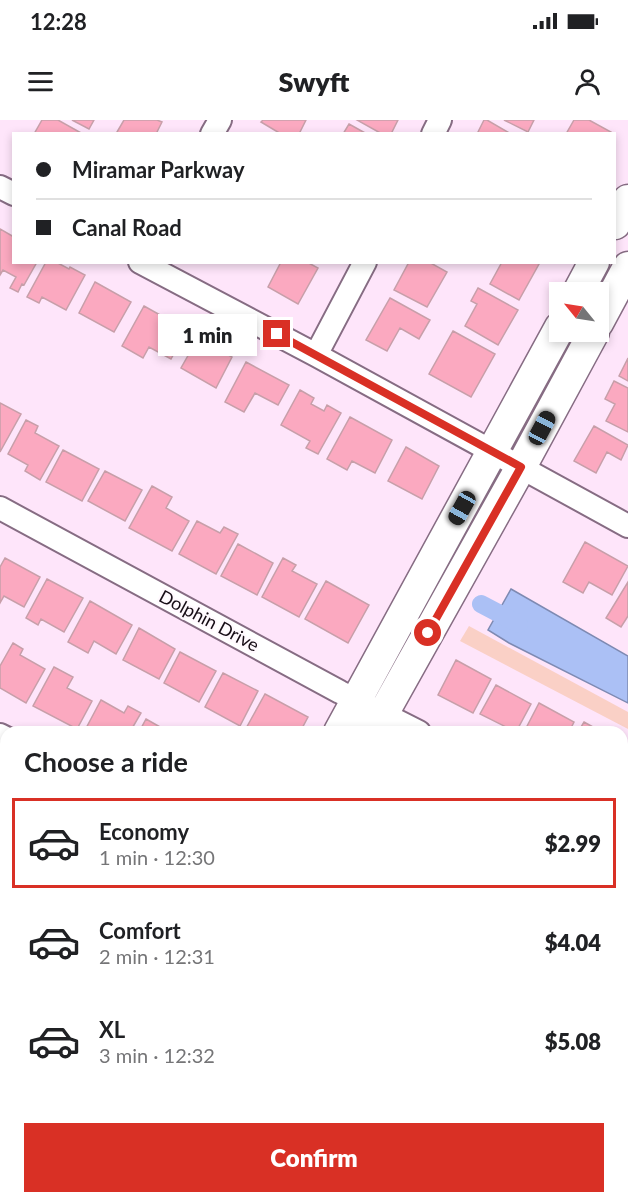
<!DOCTYPE html>
<html lang="en">
<head>
<meta charset="utf-8">
<style>
  :root { --surface:#fff; --page:#f2f2f2; --text:#202124; --muted:#757577; --line:#e0e0e0; --accent:#d93025 }
  body { margin:0; font-family:Lato,sans-serif; background:var(--page); color:var(--text); height:100vh; display:flex; flex-direction:column; font-size:22px; white-space:nowrap }
  * { box-sizing:border-box; margin:0 }
  p { font-size:20px; color:var(--muted) }
  .icon { flex:none; width:33px; height:33px; fill:none; stroke:currentColor; stroke-width:2; stroke-linecap:round; stroke-linejoin:round }
  .map { position:relative; flex:1; overflow:hidden }
  .sheet { position:absolute; left:0px; top:606px; width:628px; height:478px; display:flex; flex-direction:column; background:var(--surface); border-radius:18px 18px 0 0; box-shadow:0 3px 9px #0003 }
  .sheet>* { flex:none }
  .top-card { position:absolute; left:12px; top:12px; width:604px; height:132px; border-radius:0px; box-shadow:0 3px 9px #0003; display:grid; align-content:center; height:132px; padding:0 24px; background:var(--surface) }
  .needle { width:39px; rotate:300deg }
  .controls { position:absolute; left:549px; top:162px; display:grid; gap:12px }
  .controls a { display:grid; place-items:center; width:60px; height:60px; border-radius:0px; background:var(--surface); box-shadow:0 3px 9px #0003; font-size:30px }
  .end { position:absolute; width:27px; height:27px; margin:-14px; border:8px solid #d93025; background:#fff; box-shadow:0 0 0 3px #fff }
  .from { border-radius:50% }
  .bubble { position:absolute; height:42px; border-radius:0px; background:var(--surface); box-shadow:0 3px 9px #0003; font-size:20px; font-weight:800; line-height:42px; text-align:center }
  .car { position:absolute; width:18px; height:36px; margin:-18px -9px; border-radius:8px; box-shadow:0 0 4px 2px #0007; background:linear-gradient(#222 24%,#8ab4d8 0 40%,#222 0 76%,#8ab4d8 0 86%,#222 0) }
  .top-card b { display:flex; align-items:center; gap:21px; height:57px; font-size:22px }
  .top-card b+b { border-top:2px solid var(--line) }
  .top-card i { width:15px; height:15px; background:var(--text) }
  ul { padding:0; list-style:none }
  li { display:flex; align-items:center; gap:18px; height:90px; margin:0 12px 9px; padding:0 12px; border:3px solid transparent; border-radius:0px }
  li div { flex:1 }
  li b { display:block; font-size:22px }
  li em { font-style:normal; font-weight:800 }
  li.selected { border-color:var(--accent) }
  li>.icon { width:54px; height:54px; stroke-width:1.5 }
  h2 { padding:0 24px; font-size:27px; line-height:72px }
  .button { display:flex; gap:12px; margin-top:auto; padding:12px 24px }
  .button a { flex:1; height:69px; border-radius:0px; background:var(--accent); color:#fff; font-size:24px; font-weight:800; line-height:69px; text-align:center }
  .status { display:flex; justify-content:space-between; align-items:center; height:42px; padding:0 30px; background:var(--surface); direction:ltr }
  .status svg { height:16px; fill:currentColor }
  header { display:flex; justify-content:space-between; align-items:center; height:78px; padding:0 24px; background:var(--surface); font-size:27px; font-weight:800 }
  .map>svg:first-child { display:block }
</style>
</head>
<body>
<div class="status"><b>12:28</b><svg viewBox="0 0 49 12"><path d="M0 12V9h3v3zM5 12V6h3v6zM10 12V3h3v9zM15 12V0h3v12zM26 1h20v11H26zM47 4h2v5h-2z"/></svg></div>
<header><svg class="icon" aria-label="menu" viewBox="0 0 24 24"><path d="M4 6h16M4 12h16M4 18h16"/></svg>Swyft<svg class="icon" aria-label="person" viewBox="0 0 24 24"><circle cx="12" cy="8" r="4"/><path d="M4 21q1-7 8-7t8 7"/></svg></header>
<div class="map">
<svg width="628" height="1084" viewBox="0 0 628 1084">
  <rect width="100%" height="100%" fill="#fee5fa"/>
  <path fill="#fad0c6" d="M 469,506 L 628,592 L 628,609 L 460,521 Z"/>
  <path fill="#abc0f5" stroke="#7e8ab2" stroke-width="1.5" d="M 511,469 L 628,536 L 628,583 L 509,523 L 488,510 Z"/>
  <g fill="none" stroke-linecap="round" stroke-linejoin="round">
    <path stroke="#abc0f5" stroke-width="18" d="M 481,484 L 519,504"/>
  </g>
  <path fill="#fba9c0" stroke="#c79fa9" stroke-width="1.5" d="M 42,0 L 58,0 L 83,14 L 34,14 Z
    M 72,0 L 94,0 L 89,9 Z
    M 124,0 L 157,0 L 162,2 L 156,14 L 121,14 L 117,12 Z
    M 263,0 L 306,0 L 299,14 L 281,14 L 261,2 Z
    M 357,0 L 398,0 L 391,14 L 382,14 Z
    M 484,0 L 487,0 L 511,14 L 477,14 Z
    M 504,0 L 534,0 L 528,12 Z
    M 574,0 L 589,0 L 611,12 L 610,14 L 566,14 Z
    M 349,4 L 367,14 L 343,14 Z
    M 0,109 L 14,117 L 14,142 L 37,142 L 24,165 L 22,164 L 18,172 L 10,168 L 16,157 L 3,150 L 0,155 Z
    M 46,142 L 56,142 L 69,149 L 70,147 L 85,155 L 66,190 L 42,177 L 39,183 L 27,177 Z
    M 281,142 L 307,142 L 318,148 L 298,184 L 268,167 Z
    M 409,142 L 429,142 L 447,152 L 427,187 L 394,170 Z
    M 502,142 L 535,142 L 539,144 L 519,180 L 490,164 Z
    M 95,162 L 131,182 L 114,212 L 79,193 Z
    M 478,168 L 518,190 L 498,225 L 465,206 L 477,184 L 471,181 Z
    M 390,178 L 430,200 L 419,219 L 400,208 L 387,231 L 366,220 Z
    M 144,186 L 187,210 L 171,239 L 149,227 L 143,238 L 122,226 Z
    M 453,211 L 495,234 L 471,277 L 429,254 Z
    M 198,218 L 232,237 L 216,268 L 181,248 Z
    M 628,238 L 628,261 L 619,256 Z
    M 246,242 L 289,265 L 278,285 L 255,273 L 244,292 L 225,282 Z
    M 614,261 L 628,268 L 628,312 L 606,301 L 615,284 L 605,279 Z
    M 300,270 L 314,278 L 311,284 L 324,291 L 327,285 L 341,293 L 318,334 L 306,328 L 310,321 L 281,305 Z
    M 0,283 L 21,294 L 0,332 Z
    M 350,297 L 392,320 L 375,353 L 352,341 L 347,350 L 327,339 Z
    M 26,300 L 38,306 L 35,313 L 59,326 L 40,360 L 25,351 L 28,345 L 8,334 Z
    M 594,306 L 628,325 L 621,340 L 607,332 L 596,353 L 574,341 Z
    M 406,327 L 439,346 L 422,379 L 388,361 Z
    M 63,330 L 99,349 L 82,381 L 46,362 Z
    M 105,351 L 142,370 L 125,401 L 88,381 Z
    M 152,366 L 172,377 L 166,388 L 189,401 L 172,431 L 129,408 Z
    M 197,401 L 220,413 L 224,407 L 238,414 L 216,454 L 179,434 Z
    M 585,422 L 628,446 L 612,475 L 589,462 L 583,473 L 563,462 Z
    M 238,424 L 273,443 L 257,475 L 221,456 Z
    M 5,438 L 40,457 L 24,487 L 4,476 L 0,483 L 0,447 Z
    M 283,438 L 296,445 L 292,451 L 317,464 L 299,497 L 262,477 Z
    M 47,459 L 83,478 L 64,512 L 41,499 L 38,505 L 26,498 Z
    M 326,461 L 369,485 L 348,523 L 305,499 Z
    M 628,462 L 628,496 L 621,507 L 606,498 Z
    M 90,481 L 132,505 L 116,534 L 94,521 L 88,533 L 68,522 Z
    M 139,508 L 175,529 L 159,559 L 123,540 Z
    M 13,523 L 23,529 L 20,535 L 45,549 L 26,583 L 0,568 L 0,546 Z
    M 180,532 L 216,551 L 199,582 L 164,563 Z
    M 456,540 L 491,559 L 473,593 L 438,575 Z
    M 54,547 L 73,557 L 67,568 L 92,581 L 77,609 L 33,586 Z
    M 223,553 L 258,571 L 240,606 L 205,587 Z
    M 496,565 L 531,584 L 516,612 L 480,594 Z
    M 265,574 L 308,597 L 300,612 L 244,612 Z
    M 101,580 L 124,593 L 128,586 L 141,593 L 130,612 L 84,612 Z
    M 539,583 L 574,602 L 569,612 L 524,612 Z
    M 146,599 L 169,612 L 139,612 Z
    M 584,602 L 602,612 L 578,612 Z
    M 628,643 L 628,675 L 622,672 L 622,653 Z
    M 0,654 L 6,657 L 6,695 L 0,692 Z
    M 0,755 L 6,758 L 6,783 L 0,794 Z
    M 622,835 L 628,838 L 628,874 L 625,880 L 622,879 Z
    M 0,884 L 6,888 L 6,899 L 0,910 Z
    M 6,914 L 6,947 L 0,944 L 0,925 Z
    M 0,970 L 6,974 L 6,982 L 0,993 Z
    M 628,1062 L 628,1084 L 616,1084 L 619,1078 L 622,1078 L 622,1072 Z
    M 280,1078 L 384,1078 L 394,1084 L 290,1084 Z
    M 490,1078 L 532,1078 L 529,1084 L 487,1084 Z"/>
  <g fill="none" stroke-linecap="round" stroke-linejoin="round">
    <defs>
      <path id="minor" d="M 212,14 L 220,0
        M 433,14 L 440,0
        M 0,67 L 14,74
        M 140,142 L 316,235 L 628,406
        M 316,235 L 365,142
        M 0,388 L 340,572 L 419,612
        M 0,615 L 6,618
        M 622,719 L 628,722
        M 0,848 L 6,851
        M 622,994 L 628,984
        M 0,1046 L 6,1040
        M 244,1084 L 247,1078
        M 575,1084 L 578,1078"/>
      <path id="major" d="M 615,104 L 628,80
        M 578,172 L 594,142
        M 598,203 L 628,147
        M 339,612 L 560,207
        M 373,612 L 521,347 L 594,212
        M 89,1084 L 92,1078
        M 133,1084 L 136,1078"/>
    </defs>
    <use href="#minor" stroke="#866c83" stroke-width="26"/>
    <use href="#major" stroke="#866c83" stroke-width="33"/>
    <use href="#minor" stroke="#fff" stroke-width="22"/>
    <use href="#major" stroke="#fff" stroke-width="30"/>
  </g>
  <g fill="none" stroke-linecap="round" stroke-linejoin="round">
    <path stroke="#d93025" stroke-width="8" d="M 277,214 L 521,347 L 428,513"/>
  </g>
  <g text-anchor="middle" stroke-width="4.5" stroke-linejoin="round" paint-order="stroke">
    <g font-size="18" fill="#160c15" stroke="#fff9fe">
      <text transform="translate(209 501) rotate(28)" y="6">Dolphin Drive</text>
    </g>
  </g>
</svg>
<div class="controls">
<a><svg class="needle" viewBox="-14 -14 28 28"><path d="M0-13l5 13h-10z" fill="#e53935"/><path d="M0 13l5-13h-10z" fill="#757577"/></svg></a>
</div>
<i class="end from" style="left:428px;top:513px"></i>
<i class="end" style="left:277px;top:214px"></i>
<div class="bubble" style="left:158px;top:194px;width:99px">1 min</div>
<i class="car" style="left:542px;top:308px;rotate:28deg"></i>
<i class="car" style="left:462px;top:388px;rotate:209deg"></i>
<div class="top-card">
<b><i class="from"></i>Miramar Parkway</b>
<b><i></i>Canal Road</b>
</div>
<section class="sheet">
<h2>Choose a ride</h2>
<ul>
<li class="selected"><svg class="icon" aria-label="car" viewBox="0 0 24 24"><path d="M5 17H2v-5l4-1 3-4h7l3 4 3 1v5h-3M9 17h6M6 11h13"/><circle cx="7" cy="17" r="2"/><circle cx="17" cy="17" r="2"/></svg><div><b>Economy</b><p>1 min · 12:30</p></div><em>$2.99</em></li>
<li><svg class="icon" aria-label="car" viewBox="0 0 24 24"><path d="M5 17H2v-5l4-1 3-4h7l3 4 3 1v5h-3M9 17h6M6 11h13"/><circle cx="7" cy="17" r="2"/><circle cx="17" cy="17" r="2"/></svg><div><b>Comfort</b><p>2 min · 12:31</p></div><em>$4.04</em></li>
<li><svg class="icon" aria-label="car" viewBox="0 0 24 24"><path d="M5 17H2v-5l4-1 3-4h7l3 4 3 1v5h-3M9 17h6M6 11h13"/><circle cx="7" cy="17" r="2"/><circle cx="17" cy="17" r="2"/></svg><div><b>XL</b><p>3 min · 12:32</p></div><em>$5.08</em></li>
</ul>
<div class="button"><a>Confirm</a></div>
</section>
</div>
</body>
</html>
